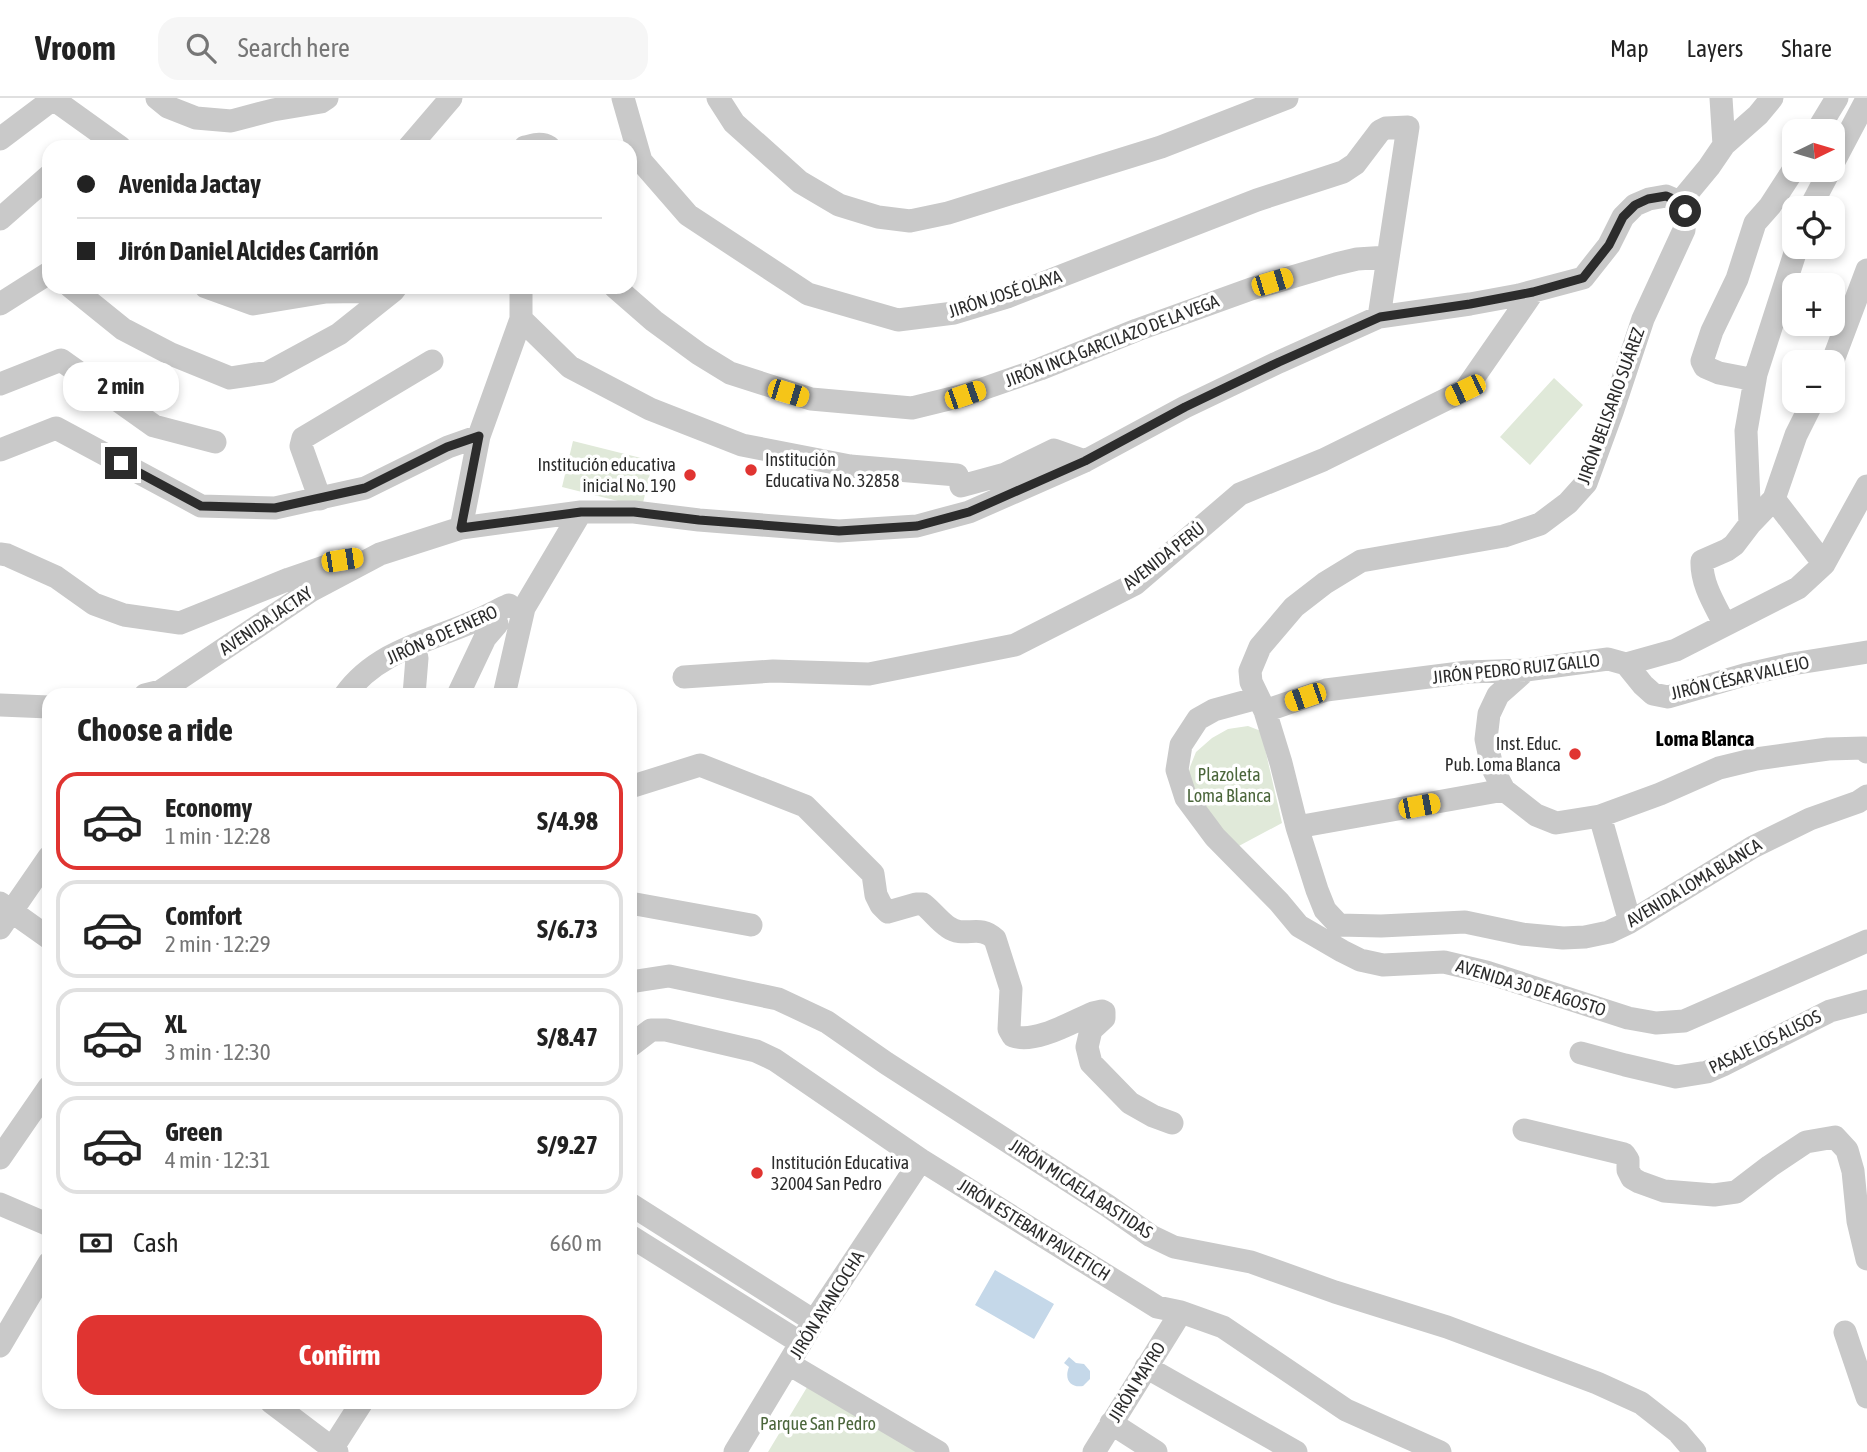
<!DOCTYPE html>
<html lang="en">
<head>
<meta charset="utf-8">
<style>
  :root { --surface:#fff; --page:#f6f6f6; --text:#222; --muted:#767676; --line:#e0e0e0; --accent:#e03431 }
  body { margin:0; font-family:"Asap Condensed",sans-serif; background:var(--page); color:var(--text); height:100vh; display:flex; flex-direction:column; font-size:26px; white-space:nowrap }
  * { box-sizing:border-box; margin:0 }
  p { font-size:23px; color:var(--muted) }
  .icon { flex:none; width:38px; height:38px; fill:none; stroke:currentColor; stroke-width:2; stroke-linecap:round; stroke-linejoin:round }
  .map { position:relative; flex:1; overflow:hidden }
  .sheet { position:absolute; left:42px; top:590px; width:595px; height:721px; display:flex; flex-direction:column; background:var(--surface); border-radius:21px; box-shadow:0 4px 10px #0003 }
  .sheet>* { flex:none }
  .banner { position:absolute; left:42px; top:42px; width:595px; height:154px; border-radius:21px; box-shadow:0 4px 10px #0003; display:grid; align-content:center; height:154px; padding:0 35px; background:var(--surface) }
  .needle { width:46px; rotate:85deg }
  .tools { position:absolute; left:1782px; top:21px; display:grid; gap:14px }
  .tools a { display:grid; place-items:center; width:63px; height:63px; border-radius:14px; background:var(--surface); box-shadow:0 4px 10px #0003; font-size:35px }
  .end { position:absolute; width:32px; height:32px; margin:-16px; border:9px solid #2c2c2c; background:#fff; box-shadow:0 0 0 4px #fff }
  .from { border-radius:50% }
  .bubble { position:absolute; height:49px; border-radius:21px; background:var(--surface); box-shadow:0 4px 10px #0003; font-size:23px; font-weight:700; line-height:49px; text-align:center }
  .car { position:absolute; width:21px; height:42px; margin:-21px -10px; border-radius:9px; box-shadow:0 0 5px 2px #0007; background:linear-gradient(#f5c518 24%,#345 0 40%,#f5c518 0 76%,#345 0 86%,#f5c518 0) }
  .banner b { display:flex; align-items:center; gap:24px; height:66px; font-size:26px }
  .banner b+b { border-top:2px solid var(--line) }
  .banner i { width:18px; height:18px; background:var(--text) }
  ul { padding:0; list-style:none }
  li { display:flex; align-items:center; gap:21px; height:98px; margin:0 14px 10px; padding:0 21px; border:4px solid var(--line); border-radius:21px }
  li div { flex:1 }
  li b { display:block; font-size:26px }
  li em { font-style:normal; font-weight:700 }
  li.on { border-color:var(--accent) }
  li>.icon { width:63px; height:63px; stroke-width:1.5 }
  h2 { padding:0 35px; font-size:32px; line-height:84px }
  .pay { display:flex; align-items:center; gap:18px; height:77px; padding:0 35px; font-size:26px }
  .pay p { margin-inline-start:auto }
  .cta { display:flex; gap:14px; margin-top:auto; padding:14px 35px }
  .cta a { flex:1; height:80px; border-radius:21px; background:var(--accent); color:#fff; font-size:28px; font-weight:700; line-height:80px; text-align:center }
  header { display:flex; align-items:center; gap:42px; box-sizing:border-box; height:98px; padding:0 35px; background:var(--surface); border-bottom:2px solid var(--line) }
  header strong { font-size:33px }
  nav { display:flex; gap:38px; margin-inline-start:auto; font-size:24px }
  .search { width:490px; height:63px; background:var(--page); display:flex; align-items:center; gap:18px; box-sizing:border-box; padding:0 24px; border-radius:21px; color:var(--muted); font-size:26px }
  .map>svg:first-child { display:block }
</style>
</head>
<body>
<header>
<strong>Vroom</strong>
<div class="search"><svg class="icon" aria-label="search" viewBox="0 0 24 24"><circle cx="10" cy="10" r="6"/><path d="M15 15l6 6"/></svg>Search here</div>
<nav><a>Map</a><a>Layers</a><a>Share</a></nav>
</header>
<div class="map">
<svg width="1867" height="1354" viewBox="0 0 1867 1354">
  <rect width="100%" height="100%" fill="#fff"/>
  <path fill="#e0e9d9" d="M 1554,280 L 1583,307 L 1530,367 L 1500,339 Z
    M 573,343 L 653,363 L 642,409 L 562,389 Z
    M 1248,628 L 1261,633 L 1282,725 L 1222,757 L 1187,684 L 1190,669 L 1196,654 L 1212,640 L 1228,631 Z
    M 809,1286 L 923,1354 L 768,1354 Z"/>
  <path fill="#c5d8e9" d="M 995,1172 L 1054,1206 L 1034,1241 L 975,1207 Z
    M 1069,1259 L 1076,1265 L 1084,1266 L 1090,1273 L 1090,1281 L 1083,1288 C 1070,1290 1064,1281 1069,1269 L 1064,1265 Z"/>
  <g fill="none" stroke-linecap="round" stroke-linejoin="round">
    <path stroke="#c9c9c9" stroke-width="23" d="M 157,0 L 168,9 L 196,20 L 231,23 L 273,12 L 321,4 L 327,0
      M 623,0 L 641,63 L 688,117 L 808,196 L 898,222 L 954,215 L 1007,199 L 1257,102 L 1343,74 L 1355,66 L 1380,33 L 1386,30 L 1408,29 L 1379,219
      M 718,0 L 734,25 L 800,84 L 839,107 L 878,119 L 910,123 L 948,115 L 1161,49 L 1287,0
      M 1721,0 L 1724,47
      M 1817,33 L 1837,0
      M 0,41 L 53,1 L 120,49
      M 409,49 L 451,0
      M 525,49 C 534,47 541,44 549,49
      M 1832,67 L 1867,1
      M 1680,104 L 1685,113 L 1684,132 L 1643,221 L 1612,314 L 1586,385 L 1568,405 L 1540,426 L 1504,438 L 1361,463 L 1325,485 L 1294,509 L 1260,549 L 1250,573 L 1251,584 L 1265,613 L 1281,665 L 1297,729 L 1317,792 L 1325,812 L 1339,827 L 1381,828 L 1465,824 L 1522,836 L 1563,840 L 1585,839 L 1609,834 L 1630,824 L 1753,749 L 1810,721 L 1858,704 L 1867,698
      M 1680,104 L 1709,69 L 1724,47 L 1758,17 L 1772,0
      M 1810,110 L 1830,72
      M 0,121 L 49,78
      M 71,189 L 123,231 L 171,256 L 230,280 L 269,274 L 339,236 L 393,193 L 396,189
      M 206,189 L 253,206 L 326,194 L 393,193
      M 615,189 L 654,223 L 699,256 L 730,275 L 811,301 L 912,310 L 965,297 L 1040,271 L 1137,232 L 1251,191 L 1336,166 L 1357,161 L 1388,159
      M 0,206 L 49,175
      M 521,221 L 570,269 L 650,311 L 742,347 L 850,368 L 957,377
      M 1832,265 L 1867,172
      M 1755,282 L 1719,275 L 1705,269 L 1702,263 L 1712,233 L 1737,181 L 1755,125 L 1770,108 L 1794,71
      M 0,286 L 61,262 L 154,328 L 215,344
      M 0,352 L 56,330 L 201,408 L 275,410 L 365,390 L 448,349 L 479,338
      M 961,388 L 1005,376 L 1054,352 L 1085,363
      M 320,401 L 301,348 L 303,340 L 432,263
      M 1774,401 L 1824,466
      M 1750,426 L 1746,333 L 1756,276 L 1797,149
      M 461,430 L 479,338 L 521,221 L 521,189
      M 0,456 L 7,457 L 56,479 L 94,506 L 124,517 L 180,525 L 289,481 L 344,462
      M 1725,527 C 1715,507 1701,486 1702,463 L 1727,452 L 1734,447 L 1750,426 L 1774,401 L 1796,337 L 1813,303
      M 1626,566 L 1643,587 L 1653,596 L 1668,599 L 1744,577 L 1792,566 L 1867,554
      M 1526,572 L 1498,597 L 1489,616 L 1486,641 L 1492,669 L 1504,692 L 1536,717 L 1556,725 L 1600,718 L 1660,696 L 1719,670 L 1756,661 L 1828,651 L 1864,650 L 1867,654
      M 684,579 L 773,573 L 869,576 L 1015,547 L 1135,486 L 1240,396 L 1323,362 L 1465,292 L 1533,194
      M 145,597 L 161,593 L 312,492 L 380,456 L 461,430 L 581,414 L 634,414 L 699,422 L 839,433 L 917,428 L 969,414 L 1085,363 L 1185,309 L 1279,264 L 1379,219 L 1470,206 L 1519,197 L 1583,180 L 1609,147 L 1623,119 L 1635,107 L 1649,101 L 1666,98 L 1680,104
      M 345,597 C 375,555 425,544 470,525 C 483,520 496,513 509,507
      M 414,597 L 417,560
      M 458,597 L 485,540 L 497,526
      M 504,597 L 524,510 L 581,414
      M 1258,600 L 1214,612 L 1198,621 L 1181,647 L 1177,672 L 1186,700 L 1215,739 L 1279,804 L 1299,828 L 1342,853 L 1360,862 L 1383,867 L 1444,864 L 1486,874 L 1628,920 L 1656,925 L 1684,923 L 1867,843
      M 0,607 L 49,609
      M 1265,613 L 1326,592 L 1468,574 L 1526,572 L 1608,561 L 1626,566 L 1676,552 L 1798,490 L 1824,466 L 1867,388
      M 630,689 L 700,667 L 805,708 L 873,776 L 876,797 L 881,807 L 888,814 L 916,806 L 923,806 C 932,813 939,823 948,829 C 965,841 979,825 995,841 L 1011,891 L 1009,931 L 1013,938 C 1035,946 1072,924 1093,915 L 1102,913 L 1104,914 L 1104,920 L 1091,932 L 1087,949 L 1091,965 L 1130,1005 L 1153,1018 L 1172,1025
      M 1600,718 L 1630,824
      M 1297,729 L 1504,692
      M 0,805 L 49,840
      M 630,805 L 751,827
      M 0,830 L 49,759
      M 630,884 L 669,878 L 778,901 L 827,924 L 886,965 L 1108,1108 L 1151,1138 L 1174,1149 L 1251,1164 L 1335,1194 L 1447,1229 L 1597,1285 L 1641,1305 L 1678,1334 L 1695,1354
      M 630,948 L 651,932 L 666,932 L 756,953 L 775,962 L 921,1062 L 1157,1209 L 1181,1214 L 1223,1229 L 1346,1312 L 1440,1354
      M 1581,955 L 1625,967 L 1676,979 L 1707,974 L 1723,967 L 1830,913 L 1867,903
      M 1524,1032 L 1624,1056 L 1628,1062 L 1628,1072 L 1632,1080 L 1639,1084 L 1664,1093 L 1714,1097 L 1736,1094 L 1770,1068 L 1806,1044 L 1835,1039 L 1847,1052 L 1853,1073 L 1858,1123 L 1867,1161
      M 0,1060 L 49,989
      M 0,1106 L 49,1127
      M 630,1106 L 814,1223
      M 630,1138 L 801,1245
      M 1845,1234 L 1867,1299
      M 0,1248 L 49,1165
      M 789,1266 L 938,1354
      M 1146,1269 L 1296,1354
      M 271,1304 L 337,1354
      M 1111,1325 L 1156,1354
      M 330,1354 L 362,1304
      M 735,1354 L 814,1223 L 921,1062
      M 1094,1354 L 1181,1214"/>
  </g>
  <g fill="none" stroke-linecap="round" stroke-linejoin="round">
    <path stroke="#2c2c2c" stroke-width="9" d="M 121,365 L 201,408 L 275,410 L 365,390 L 447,349 L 479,338 L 461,430 L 581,414 L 634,414 L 699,422 L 839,433 L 917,428 L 969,414 L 1085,363 L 1185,309 L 1279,264 L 1380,219 L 1470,206 L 1533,194 L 1583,180 L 1609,147 L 1623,119 L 1635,107 L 1648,101 L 1666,98 L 1680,104 L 1685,113"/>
  </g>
  <g fill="#e03431" stroke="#fff" stroke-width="2.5">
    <circle cx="751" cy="372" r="7"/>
    <circle cx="690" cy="377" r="7"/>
    <circle cx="1575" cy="656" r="7"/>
    <circle cx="757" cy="1075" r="7"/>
  </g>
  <g text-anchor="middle" stroke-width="7" stroke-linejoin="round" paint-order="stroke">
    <g font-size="18" fill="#2c2c2c" stroke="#fff">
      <text transform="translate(1005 196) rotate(-18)" y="6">JIRÓN JOSÉ OLAYA</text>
      <text transform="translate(1112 243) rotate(-21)" y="6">JIRÓN INCA GARCILAZO DE LA VEGA</text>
      <text transform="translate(1611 308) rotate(-70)" y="6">JIRÓN BELISARIO SUÁREZ</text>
      <text transform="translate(1164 458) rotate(-38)" y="6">AVENIDA PERÚ</text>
      <text transform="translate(266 523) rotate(-34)" y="6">AVENIDA JACTAY</text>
      <text transform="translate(442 537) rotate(-24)" y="6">JIRÓN 8 DE ENERO</text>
      <text transform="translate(1516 571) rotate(-6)" y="6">JIRÓN PEDRO RUIZ GALLO</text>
      <text transform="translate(1740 580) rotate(-13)" y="6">JIRÓN CÉSAR VALLEJO</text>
      <text transform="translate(1694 785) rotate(-31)" y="6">AVENIDA LOMA BLANCA</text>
      <text transform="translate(1531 890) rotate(17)" y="6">AVENIDA 30 DE AGOSTO</text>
      <text transform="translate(1765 944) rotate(-26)" y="6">PASAJE LOS ALISOS</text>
      <text transform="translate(1081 1091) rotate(33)" y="6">JIRÓN MICAELA BASTIDAS</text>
      <text transform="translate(1034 1132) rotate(32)" y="6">JIRÓN ESTEBAN PAVLETICH</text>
      <text transform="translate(827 1207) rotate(-58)" y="6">JIRÓN AYANCOCHA</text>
      <text transform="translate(1137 1284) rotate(-58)" y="6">JIRÓN MAYRO</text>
    </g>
    <g font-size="18" fill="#2c2c2c" stroke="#fff" text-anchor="start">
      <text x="765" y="368">Institución<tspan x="765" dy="21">Educativa No. 32858</tspan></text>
      <text x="676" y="373" text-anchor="end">Institución educativa<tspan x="676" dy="21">inicial No. 190</tspan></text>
      <text x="1561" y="652" text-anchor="end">Inst. Educ.<tspan x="1561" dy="21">Pub. Loma Blanca</tspan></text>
      <text x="771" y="1071">Institución Educativa<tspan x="771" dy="21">32004 San Pedro</tspan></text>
    </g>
    <g font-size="18" fill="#4b663b" stroke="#fff">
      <text x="1229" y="683">Plazoleta<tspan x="1229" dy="21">Loma Blanca</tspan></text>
      <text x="818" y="1332">Parque San Pedro</text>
    </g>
    <g font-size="21" font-weight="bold" fill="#000" stroke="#fff">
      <text x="1705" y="648">Loma Blanca</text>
    </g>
  </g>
</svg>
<div class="tools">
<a><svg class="needle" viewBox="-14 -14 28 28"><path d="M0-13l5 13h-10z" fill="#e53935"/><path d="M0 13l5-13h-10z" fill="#767676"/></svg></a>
<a><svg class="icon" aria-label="locate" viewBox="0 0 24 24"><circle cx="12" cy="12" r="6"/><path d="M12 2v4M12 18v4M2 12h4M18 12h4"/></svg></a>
<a>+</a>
<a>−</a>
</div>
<i class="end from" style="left:1685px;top:113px"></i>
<i class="end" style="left:121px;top:365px"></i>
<div class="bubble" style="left:63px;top:264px;width:116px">2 min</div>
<i class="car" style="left:1272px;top:184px;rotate:73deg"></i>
<i class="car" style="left:1465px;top:292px;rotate:244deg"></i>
<i class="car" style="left:788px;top:295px;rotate:107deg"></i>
<i class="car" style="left:965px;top:297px;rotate:71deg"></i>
<i class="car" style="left:342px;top:462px;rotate:81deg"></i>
<i class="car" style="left:1305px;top:599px;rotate:251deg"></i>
<i class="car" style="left:1419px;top:708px;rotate:79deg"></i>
<div class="banner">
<b><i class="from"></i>Avenida Jactay</b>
<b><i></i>Jirón Daniel Alcides Carrión</b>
</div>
<section class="sheet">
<h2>Choose a ride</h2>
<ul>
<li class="on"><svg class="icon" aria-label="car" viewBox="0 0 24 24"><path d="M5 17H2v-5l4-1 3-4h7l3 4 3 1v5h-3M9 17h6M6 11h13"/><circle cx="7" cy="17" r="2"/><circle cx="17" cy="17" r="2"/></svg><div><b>Economy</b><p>1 min · 12:28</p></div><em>S/4.98</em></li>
<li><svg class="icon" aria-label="car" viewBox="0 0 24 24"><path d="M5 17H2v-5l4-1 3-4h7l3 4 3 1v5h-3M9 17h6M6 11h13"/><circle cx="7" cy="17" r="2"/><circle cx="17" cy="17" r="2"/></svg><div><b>Comfort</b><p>2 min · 12:29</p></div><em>S/6.73</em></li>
<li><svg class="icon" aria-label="car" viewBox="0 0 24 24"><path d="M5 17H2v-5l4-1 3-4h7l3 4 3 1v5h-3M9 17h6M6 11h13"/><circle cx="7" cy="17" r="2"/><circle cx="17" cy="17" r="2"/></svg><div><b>XL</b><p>3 min · 12:30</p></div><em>S/8.47</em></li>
<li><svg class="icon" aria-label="car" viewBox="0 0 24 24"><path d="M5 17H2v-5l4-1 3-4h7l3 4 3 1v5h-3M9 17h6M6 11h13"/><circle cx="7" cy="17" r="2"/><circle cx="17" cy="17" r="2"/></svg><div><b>Green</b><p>4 min · 12:31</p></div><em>S/9.27</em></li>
</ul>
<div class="pay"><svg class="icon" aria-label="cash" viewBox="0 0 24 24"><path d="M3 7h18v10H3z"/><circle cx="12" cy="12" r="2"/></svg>Cash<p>660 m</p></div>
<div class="cta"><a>Confirm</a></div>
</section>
</div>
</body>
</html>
